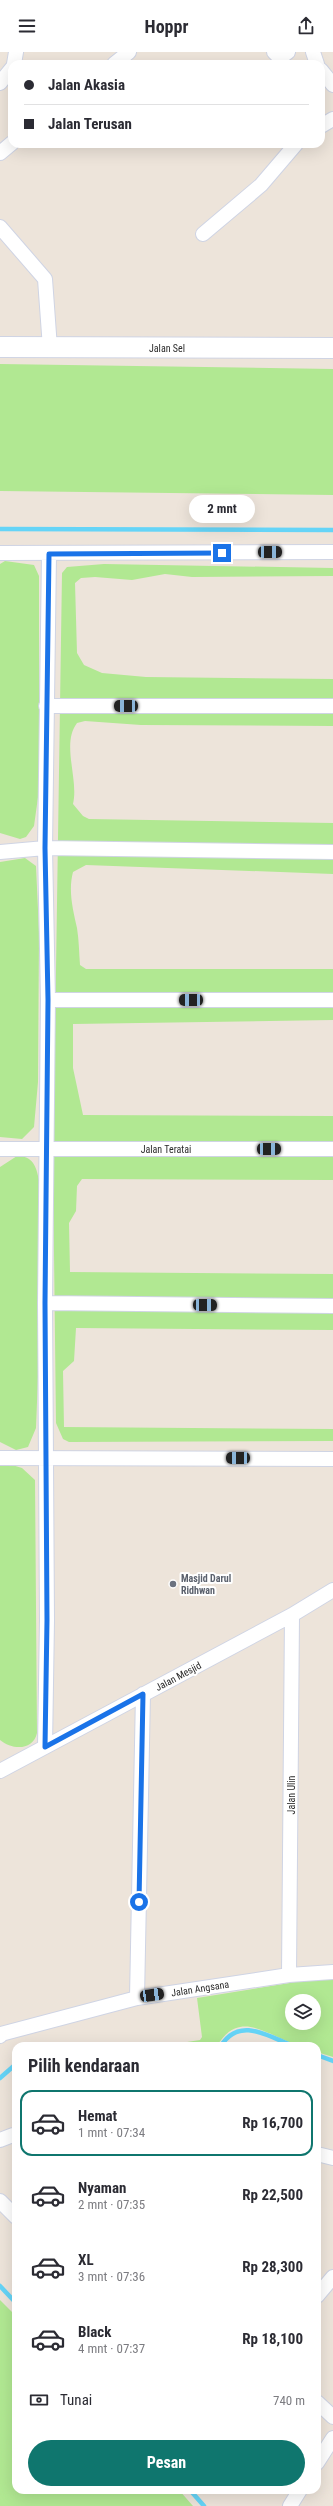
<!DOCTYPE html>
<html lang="id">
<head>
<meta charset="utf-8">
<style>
  :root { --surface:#fff; --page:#f7f7f7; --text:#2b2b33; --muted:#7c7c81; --line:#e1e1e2; --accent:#0f766e }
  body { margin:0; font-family:"Roboto Condensed",sans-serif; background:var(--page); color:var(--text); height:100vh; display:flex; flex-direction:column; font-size:15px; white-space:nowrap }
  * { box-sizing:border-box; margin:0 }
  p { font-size:13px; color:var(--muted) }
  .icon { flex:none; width:22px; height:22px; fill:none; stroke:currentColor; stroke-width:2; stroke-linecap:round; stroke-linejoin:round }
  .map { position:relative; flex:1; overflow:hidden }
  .details { position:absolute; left:12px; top:1990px; width:309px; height:452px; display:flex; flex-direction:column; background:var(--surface); border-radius:12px; box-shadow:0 4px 16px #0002 }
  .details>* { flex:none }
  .top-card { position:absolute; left:8px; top:8px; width:317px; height:88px; border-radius:12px; box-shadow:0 4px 16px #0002; display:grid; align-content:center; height:88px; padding:0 16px; background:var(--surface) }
  .controls { position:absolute; left:285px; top:1942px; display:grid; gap:8px }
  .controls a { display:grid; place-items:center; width:36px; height:36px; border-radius:50%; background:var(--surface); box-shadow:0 4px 16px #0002; font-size:20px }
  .end { position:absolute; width:18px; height:18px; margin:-9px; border:5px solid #1a73e8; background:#fff; box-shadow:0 0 0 2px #fff }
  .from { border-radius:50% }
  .bubble { position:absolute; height:28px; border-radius:14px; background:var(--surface); box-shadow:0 4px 16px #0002; font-size:13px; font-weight:700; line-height:28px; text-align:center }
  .car { position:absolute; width:12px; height:24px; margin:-12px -6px; border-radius:5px; box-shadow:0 0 3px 1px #0007; background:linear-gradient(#222 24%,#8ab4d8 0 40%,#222 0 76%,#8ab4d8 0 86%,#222 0) }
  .top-card b { display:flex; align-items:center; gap:14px; height:38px; font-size:15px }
  .top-card b+b { border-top:1px solid var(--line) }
  .top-card i { width:10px; height:10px; background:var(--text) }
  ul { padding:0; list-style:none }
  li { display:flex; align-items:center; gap:12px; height:66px; margin:0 8px 6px; padding:0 8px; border:2px solid transparent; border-radius:12px }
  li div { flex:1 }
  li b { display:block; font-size:15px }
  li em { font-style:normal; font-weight:700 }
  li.active { border-color:var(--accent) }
  li>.icon { width:36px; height:36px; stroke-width:1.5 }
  h2 { padding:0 16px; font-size:18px; line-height:48px }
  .pay { display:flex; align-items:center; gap:10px; height:44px; padding:0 16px; font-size:15px }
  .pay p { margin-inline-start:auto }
  .cta { display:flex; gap:8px; margin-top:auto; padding:8px 16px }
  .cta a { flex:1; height:46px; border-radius:24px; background:var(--accent); color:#fff; font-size:16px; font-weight:700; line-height:46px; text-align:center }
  header { display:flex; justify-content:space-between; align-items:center; height:52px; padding:0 16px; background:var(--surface); font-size:18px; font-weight:700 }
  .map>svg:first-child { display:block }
</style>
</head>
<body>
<header><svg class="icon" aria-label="menu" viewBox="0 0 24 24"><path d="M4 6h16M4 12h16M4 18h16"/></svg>Hoppr<svg class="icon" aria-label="share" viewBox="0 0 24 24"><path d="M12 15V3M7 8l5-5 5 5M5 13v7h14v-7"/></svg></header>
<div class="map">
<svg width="333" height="2454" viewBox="0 0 333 2454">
  <rect width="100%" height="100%" fill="#ede4da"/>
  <path fill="#b1e892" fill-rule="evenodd" d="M 0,312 L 333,317 L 333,443 L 0,439 Z
    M 5,509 L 34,513 L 39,524 L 39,738 L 34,774 L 26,785 L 20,787 L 0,781 L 0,512 Z
    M 104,512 L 333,516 L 333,524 L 192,525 L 165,522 L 132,528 L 95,525 L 81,526 L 75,531 L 77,601 L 84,613 L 102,621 L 146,625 L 333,627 L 333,674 L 141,673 L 85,669 L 77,671 C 61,692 79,727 73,752 L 83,764 L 89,767 L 333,771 L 333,822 L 86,813 L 73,820 C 68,839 73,858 77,876 C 79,888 79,901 80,913 L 86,917 L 333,917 L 333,968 L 73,972 L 73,1016 L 83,1063 L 333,1064 L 333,1128 L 82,1127 L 77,1134 L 76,1159 L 69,1171 L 70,1220 L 333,1222 L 333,1278 L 76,1276 L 74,1309 L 63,1319 L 64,1375 L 333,1377 L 333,1389 L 69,1390 L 63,1387 L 56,1371 L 53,1116 L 62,521 L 67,515 Z
    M 25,806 L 36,814 L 39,880 L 38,1030 L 34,1075 L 22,1087 L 0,1085 L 0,810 Z
    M 17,1104 C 33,1104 36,1114 39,1128 L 38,1324 L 36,1376 L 28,1395 L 16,1398 L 0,1390 L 0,1115 Z
    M 9,1412 L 22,1416 L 35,1428 L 37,1681 C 33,1699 12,1698 0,1688 L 0,1414 Z
    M 320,1926 L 333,1926 L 333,2005 L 317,2000 L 317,1994 C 312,1994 306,1995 302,1994 C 270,1987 241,1954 217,1994 L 161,1994 L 200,1988 L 202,1985 L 197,1946 ZM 292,1949 L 314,1949 L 314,1971 L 292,1971 Z
    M 0,2248 L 16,2264 L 16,2438 L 179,2438 L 193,2454 L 0,2454 Z"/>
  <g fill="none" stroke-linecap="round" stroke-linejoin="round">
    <path stroke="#65d4f7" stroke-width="4.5" d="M 0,477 L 333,478
      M 221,1994 C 239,1964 268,1984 293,1994
      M 317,2003 L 333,2009
      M 0,2026 L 16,2012
      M 0,2234 L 16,2251
      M 190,2438 L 204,2454"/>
    <defs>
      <path id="street" d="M 274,0 L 280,6 L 288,0
        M 313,0 L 317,12
        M 14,12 L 16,0
        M 114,12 L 129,0
        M 321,18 L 333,33
        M 0,31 L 12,16
        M 321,74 L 333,67
        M 0,101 L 12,91
        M 0,175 L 45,227 L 50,296
        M 203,182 L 261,133 L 296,92
        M 0,501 L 333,500
        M 46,654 L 333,654
        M 0,800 L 45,796 L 333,800
        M 48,948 L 333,948
        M 0,1097 L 333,1097
        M 45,1251 L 333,1254
        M 0,1406 L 333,1407
        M 45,1695 L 47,1568 L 45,1251 L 48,948 L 45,796 L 49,503
        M 0,1719 L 292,1563 L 333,1538
        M 289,1923 L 292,1563
        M 137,1946 L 143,1642
        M 0,1984 L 1,1982 L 137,1946 L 289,1923 L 333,1920
        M 0,2088 L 13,2083
        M 317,2102 L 333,2106
        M 0,2149 L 16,2165
        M 317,2244 L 333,2225
        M 317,2350 L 333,2365
        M 317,2411 L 333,2386
        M 290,2454 L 300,2438"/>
      <path id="secondary" d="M 0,295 L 333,296"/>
    </defs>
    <use href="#street" stroke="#cfd4e4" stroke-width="16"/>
    <use href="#secondary" stroke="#cfd4e4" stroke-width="22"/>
    <use href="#street" stroke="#fff" stroke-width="14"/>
    <use href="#secondary" stroke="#fff" stroke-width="20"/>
  </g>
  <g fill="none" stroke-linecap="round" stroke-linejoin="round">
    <path stroke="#1a73e8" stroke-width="5" d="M 139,1850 L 143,1642 L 45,1695 L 47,1568 L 45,1251 L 48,948 L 45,796 L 49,502 L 222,501"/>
  </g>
  <circle fill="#6b7280" stroke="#fff" stroke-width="1.5" cx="173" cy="1532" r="4"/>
  <g text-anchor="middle" stroke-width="4" stroke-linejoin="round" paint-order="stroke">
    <g font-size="10" fill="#2a2a2a" stroke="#fff">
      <text x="167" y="300">Jalan Sel</text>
      <text x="166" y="1101">Jalan Teratai</text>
      <text transform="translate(178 1624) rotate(-28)" y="4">Jalan Mesjid</text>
      <text transform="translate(291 1743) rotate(-90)" y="4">Jalan Ulin</text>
      <text transform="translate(200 1936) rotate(-9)" y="4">Jalan Angsana</text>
    </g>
    <g font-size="10" font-weight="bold" fill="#5b616d" stroke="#fff" text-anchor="start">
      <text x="181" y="1530">Masjid Darul<tspan x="181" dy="12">Ridhwan</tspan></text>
    </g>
  </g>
</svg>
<div class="controls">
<a><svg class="icon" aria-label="layers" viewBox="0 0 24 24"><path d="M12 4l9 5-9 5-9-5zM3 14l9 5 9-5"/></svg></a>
</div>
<i class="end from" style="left:139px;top:1850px"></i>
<i class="end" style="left:222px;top:501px"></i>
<div class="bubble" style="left:189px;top:443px;width:66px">2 mnt</div>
<i class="car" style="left:270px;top:500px;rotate:90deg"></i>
<i class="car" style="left:126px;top:654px;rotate:270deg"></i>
<i class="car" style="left:191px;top:948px;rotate:270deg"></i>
<i class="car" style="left:269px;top:1097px;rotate:90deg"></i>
<i class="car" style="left:205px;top:1253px;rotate:91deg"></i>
<i class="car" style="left:238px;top:1406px;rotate:270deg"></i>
<i class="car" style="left:152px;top:1943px;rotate:82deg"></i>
<div class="top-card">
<b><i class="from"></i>Jalan Akasia</b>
<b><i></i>Jalan Terusan</b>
</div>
<section class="details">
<h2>Pilih kendaraan</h2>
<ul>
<li class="active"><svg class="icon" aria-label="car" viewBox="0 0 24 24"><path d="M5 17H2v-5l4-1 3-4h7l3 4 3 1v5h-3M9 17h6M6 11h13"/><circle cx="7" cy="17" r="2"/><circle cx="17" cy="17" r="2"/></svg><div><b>Hemat</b><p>1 mnt · 07:34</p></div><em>Rp 16,700</em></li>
<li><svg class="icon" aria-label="car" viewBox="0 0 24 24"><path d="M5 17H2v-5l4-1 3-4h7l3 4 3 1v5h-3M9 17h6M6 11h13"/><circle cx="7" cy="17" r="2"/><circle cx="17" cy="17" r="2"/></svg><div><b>Nyaman</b><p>2 mnt · 07:35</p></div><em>Rp 22,500</em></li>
<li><svg class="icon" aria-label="car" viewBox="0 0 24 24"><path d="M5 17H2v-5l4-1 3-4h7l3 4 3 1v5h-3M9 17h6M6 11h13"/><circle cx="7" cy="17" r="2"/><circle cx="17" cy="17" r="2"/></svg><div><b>XL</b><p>3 mnt · 07:36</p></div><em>Rp 28,300</em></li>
<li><svg class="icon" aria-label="car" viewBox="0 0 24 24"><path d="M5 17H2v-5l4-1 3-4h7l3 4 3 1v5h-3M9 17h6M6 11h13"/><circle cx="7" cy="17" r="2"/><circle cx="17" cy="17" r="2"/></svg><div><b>Black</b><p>4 mnt · 07:37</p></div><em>Rp 18,100</em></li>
</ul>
<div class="pay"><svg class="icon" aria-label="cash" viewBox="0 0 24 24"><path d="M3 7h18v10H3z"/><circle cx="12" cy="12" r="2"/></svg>Tunai<p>740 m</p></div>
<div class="cta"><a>Pesan</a></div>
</section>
</div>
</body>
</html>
